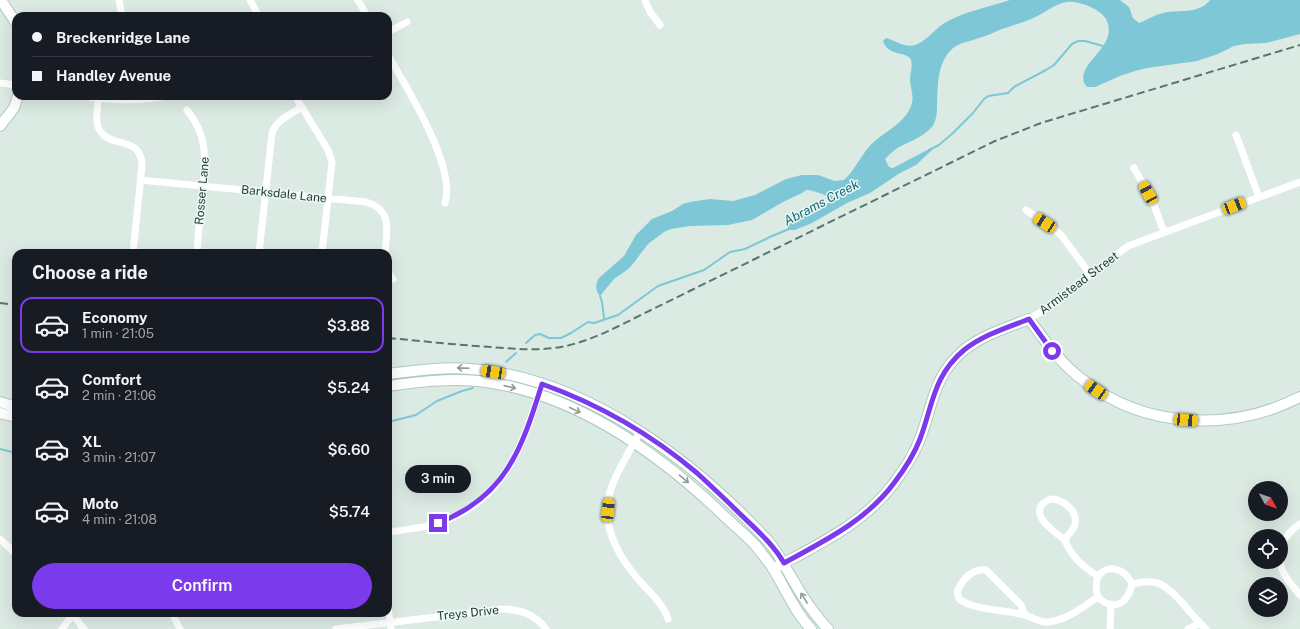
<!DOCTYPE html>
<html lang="en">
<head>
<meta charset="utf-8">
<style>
  :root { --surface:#171b24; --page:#242831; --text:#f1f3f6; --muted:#9ea1a6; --line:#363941; --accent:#7c3aed }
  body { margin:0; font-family:"Public Sans",sans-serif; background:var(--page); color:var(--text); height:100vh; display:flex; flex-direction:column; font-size:15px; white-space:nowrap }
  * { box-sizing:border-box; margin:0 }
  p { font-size:13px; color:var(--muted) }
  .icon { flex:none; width:22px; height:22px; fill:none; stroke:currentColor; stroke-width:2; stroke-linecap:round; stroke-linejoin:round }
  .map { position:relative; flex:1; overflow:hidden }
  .details { position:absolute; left:12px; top:249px; width:380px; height:368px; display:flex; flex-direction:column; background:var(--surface); border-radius:12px; box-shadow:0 4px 16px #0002 }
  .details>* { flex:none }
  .hud { position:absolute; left:12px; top:12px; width:380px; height:88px; border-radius:12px; box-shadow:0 4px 16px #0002; display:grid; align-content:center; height:88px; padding:0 20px; background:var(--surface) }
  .needle { width:26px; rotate:130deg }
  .tools { position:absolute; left:1248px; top:481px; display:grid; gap:8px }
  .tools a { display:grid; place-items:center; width:40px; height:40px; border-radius:50%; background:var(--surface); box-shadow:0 4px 16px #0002; font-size:20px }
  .end { position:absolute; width:18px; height:18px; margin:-9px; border:5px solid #7c3aed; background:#fff; box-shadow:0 0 0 2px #fff }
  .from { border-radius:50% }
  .bubble { position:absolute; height:28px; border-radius:14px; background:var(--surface); box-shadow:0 4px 16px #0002; font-size:13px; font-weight:600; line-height:28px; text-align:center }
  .car { position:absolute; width:12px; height:24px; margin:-12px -6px; border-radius:5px; box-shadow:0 0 3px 1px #0007; background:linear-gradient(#f5c518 24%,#345 0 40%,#f5c518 0 76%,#345 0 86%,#f5c518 0) }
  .hud b { display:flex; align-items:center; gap:14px; height:38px; font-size:15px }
  .hud b+b { border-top:1px solid var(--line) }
  .hud i { width:10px; height:10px; background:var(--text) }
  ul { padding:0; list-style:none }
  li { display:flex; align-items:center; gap:12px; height:56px; margin:0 8px 6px; padding:0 12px; border:2px solid transparent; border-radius:12px }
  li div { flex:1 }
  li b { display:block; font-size:15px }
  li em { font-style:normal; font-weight:600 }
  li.selected { border-color:var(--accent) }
  li>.icon { width:36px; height:36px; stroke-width:1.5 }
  h2 { padding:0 20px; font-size:18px; line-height:48px }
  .primary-button { display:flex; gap:8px; margin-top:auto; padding:8px 20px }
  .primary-button a { flex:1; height:46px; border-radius:24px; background:var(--accent); color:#fff; font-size:16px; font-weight:600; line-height:46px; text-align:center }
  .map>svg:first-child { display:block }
</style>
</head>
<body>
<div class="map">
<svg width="1300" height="629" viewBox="0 0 1300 629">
  <rect width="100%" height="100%" fill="#dceae4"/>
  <path fill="#7dc7d6" d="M 1010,0 L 1120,0 L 1129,7 L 1133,18 L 1139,23 C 1147,20 1154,15 1163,13 C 1178,9 1199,15 1210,0 L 1300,0 L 1300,34 L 1266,43 L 1245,44 L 1234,46 L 1218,54 L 1197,61 L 1147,68 L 1135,71 L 1120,76 L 1095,87 L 1087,87 L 1084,83 C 1077,61 1120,47 1106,19 C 1101,9 1077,0 1066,2 C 1054,4 1042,15 1031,19 C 1021,23 1012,26 1002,29 C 994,32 987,36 979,38 C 969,42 958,42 950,51 C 937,66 938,85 937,103 C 937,110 937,117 934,124 C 926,136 911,141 899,147 C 894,150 889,155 885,159 L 889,167 L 893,168 L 931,148 L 932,150 L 916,165 L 900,173 L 870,193 L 847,203 L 812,223 L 795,230 L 787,230 L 788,226 C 794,219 803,213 812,209 C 819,207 825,206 830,202 L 831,199 C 827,195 811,189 806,190 L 802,193 L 783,202 L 752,220 L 728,225 L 690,226 L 671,229 L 664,232 L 648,244 L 632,265 L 627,270 L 614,279 L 600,296 C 595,291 595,284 599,278 L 624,256 L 636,235 L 652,219 L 672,211 L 683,204 L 690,202 L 710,199 L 733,201 L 755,195 L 786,179 L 802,175 L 818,175 L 835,181 L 844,180 C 854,171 859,159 868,148 C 881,132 906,125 912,103 C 914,95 910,87 910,79 C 910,73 913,66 911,60 C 908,51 888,57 883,41 L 886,38 C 895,40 904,48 915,45 C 926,42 936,27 948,21 C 967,11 989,7 1010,0 Z"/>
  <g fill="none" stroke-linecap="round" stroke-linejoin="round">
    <path stroke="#7dc7d6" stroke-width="2" d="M 929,150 L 939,145 L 953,133 L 973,113 L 984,99 L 988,96 L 1008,93 L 1014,87 L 1046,70 L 1054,65 L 1072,44 L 1078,41 L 1085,41 L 1103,46
      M 600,296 L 602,302 L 604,318
      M 526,343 L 535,335 L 540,334 L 549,338 L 561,338 L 571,333 L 588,322 L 594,323 L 618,315 L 658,286 L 704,270 L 730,252 L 745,249 L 772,236 L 789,229
      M 506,362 L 516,353
      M 388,422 L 416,415 L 437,401 L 462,391 L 473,388
      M 0,449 L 16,453"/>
    <defs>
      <path id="secondary" d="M 1,0 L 16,23
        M 0,126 L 14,108 L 18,96
        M 388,374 C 419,370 450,366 481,370 C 592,383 695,462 769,542 C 779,554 785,567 793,580 C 803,598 814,614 828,629
        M 388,386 C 418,382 448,378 478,381 C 570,391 654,450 719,511 C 731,523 745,534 756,546 C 762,554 769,562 774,570 C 786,590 795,612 811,629
        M 0,402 L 16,407
        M 0,413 L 16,417
        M 773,569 C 817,545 864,524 894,483 C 904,470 914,455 920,439 C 933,405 933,376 964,350 C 983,335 1006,328 1029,319 C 1045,341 1061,364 1083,380 C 1145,429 1231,432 1300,397"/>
    </defs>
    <use href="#secondary" stroke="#aecbc1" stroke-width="12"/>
    <path stroke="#fff" stroke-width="7" d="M 119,0 L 122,16
      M 250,0 L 259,16
      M 358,0 L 367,16
      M 645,0 L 650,12 L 660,25
      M 388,32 L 407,22
      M 388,55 C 406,86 457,168 445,203
      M 0,83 L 16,85
      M 84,96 C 112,101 140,101 168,96
      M 295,96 L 328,150 L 332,162 L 322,253
      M 98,98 C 98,107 95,118 98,127 C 107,150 141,134 142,165 L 133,253
      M 187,110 C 210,138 205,164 202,198 C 200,216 198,234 197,253
      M 1236,135 L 1259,197
      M 1134,168 L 1152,200 L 1164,232
      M 140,180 L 366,202 C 393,210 387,231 385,253
      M 1026,210 L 1054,229 L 1061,235 L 1090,274
      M 259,253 L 272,133 C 276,120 291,114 302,107
      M 388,272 L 393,279
      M 1029,319 L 1044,310 L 1128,246 L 1300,182
      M 640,432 C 631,449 619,467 612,486 C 599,520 615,552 637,578 C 648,591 663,603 668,619
      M 1051,499 C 1063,499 1078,511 1075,524 C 1074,530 1068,534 1065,540 C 1053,531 1023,510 1051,499 Z
      M 388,532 C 405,530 423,528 439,523 C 505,501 524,443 542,383
      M 0,539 L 16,554
      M 1065,540 C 1070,555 1084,568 1098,576
      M 1281,548 C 1284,538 1290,530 1300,524
      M 1280,562 C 1282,575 1292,585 1300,595
      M 1132,584 C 1141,582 1152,580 1160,584 C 1176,592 1188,611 1200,623
      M 1098,597 C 1088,566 1121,559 1132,584
      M 1098,597 C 1114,613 1128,603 1132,584
      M 388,607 L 391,629
      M 71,613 L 84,629
      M 172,613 L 180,629
      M 1025,615 L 1021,605 L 986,570 C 972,568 962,580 957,592 L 959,599 C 973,610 1006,610 1025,615 C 1033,617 1039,623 1048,622 C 1067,620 1083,607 1098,597
      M 62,629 L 74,613
      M 336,629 L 503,609 C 521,610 535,614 546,629
      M 1110,629 L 1111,604
      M 1188,629 L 1200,623 L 1206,629"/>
    <use href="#secondary" stroke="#fff" stroke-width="10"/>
    <path stroke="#56776e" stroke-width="2" stroke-dasharray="8 4" stroke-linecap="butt" d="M 0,303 L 16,305
      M 388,338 C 422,341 457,345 491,347 C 515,349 538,351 561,347 C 593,341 622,324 651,310 L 995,141 L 1041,123 L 1300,45"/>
  </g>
  <defs><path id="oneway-shaft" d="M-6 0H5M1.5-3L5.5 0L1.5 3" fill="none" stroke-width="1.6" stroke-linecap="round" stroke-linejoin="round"/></defs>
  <g stroke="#8e9c99">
    <use href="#oneway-shaft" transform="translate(463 368) rotate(-178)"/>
    <use href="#oneway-shaft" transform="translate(510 387) rotate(13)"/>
    <use href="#oneway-shaft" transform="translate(575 410) rotate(25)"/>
    <use href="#oneway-shaft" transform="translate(684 479) rotate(40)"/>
    <use href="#oneway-shaft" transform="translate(804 598) rotate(-122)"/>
  </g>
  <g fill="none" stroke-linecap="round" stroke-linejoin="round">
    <path stroke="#7c3aed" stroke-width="5" d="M 438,523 C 506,497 522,448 542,384 C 598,404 652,435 697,473 C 710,485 723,497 735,509 C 752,526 772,542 784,563 C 824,541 866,521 894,483 C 904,470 914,455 920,439 C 933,405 933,376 964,350 C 983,335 1006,328 1029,319 L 1052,351"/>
  </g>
  <g text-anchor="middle" stroke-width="3" stroke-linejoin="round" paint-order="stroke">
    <g font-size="12" fill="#1d3a33" stroke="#ecf7f2">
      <text transform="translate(202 191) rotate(-85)" y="4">Rosser Lane</text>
      <text transform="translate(284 194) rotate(6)" y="4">Barksdale Lane</text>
      <text transform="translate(1079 283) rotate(-37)" y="4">Armistead Street</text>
      <text transform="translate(468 613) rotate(-6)" y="4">Treys Drive</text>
    </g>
    <g font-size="13" font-style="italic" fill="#12687b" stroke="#ecf7f2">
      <text transform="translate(821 202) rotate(-28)" y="5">Abrams Creek</text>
    </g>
  </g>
</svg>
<div class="tools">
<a><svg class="needle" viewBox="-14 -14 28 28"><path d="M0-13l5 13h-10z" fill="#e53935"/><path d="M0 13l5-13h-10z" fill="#9ea1a6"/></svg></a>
<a><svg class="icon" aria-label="locate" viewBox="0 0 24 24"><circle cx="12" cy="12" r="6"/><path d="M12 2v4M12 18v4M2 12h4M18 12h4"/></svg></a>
<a><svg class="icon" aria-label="layers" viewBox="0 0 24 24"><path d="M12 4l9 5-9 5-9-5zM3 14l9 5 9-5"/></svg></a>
</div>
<i class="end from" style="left:1052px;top:351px"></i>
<i class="end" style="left:438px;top:523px"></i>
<div class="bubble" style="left:405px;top:465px;width:66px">3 min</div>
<i class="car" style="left:1148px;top:193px;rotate:331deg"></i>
<i class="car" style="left:1234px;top:206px;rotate:69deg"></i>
<i class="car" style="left:1045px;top:223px;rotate:303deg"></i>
<i class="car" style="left:493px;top:372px;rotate:279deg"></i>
<i class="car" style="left:1096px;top:390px;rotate:304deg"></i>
<i class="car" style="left:1186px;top:420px;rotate:94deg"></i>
<i class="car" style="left:608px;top:510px;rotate:6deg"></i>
<div class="hud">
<b><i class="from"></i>Breckenridge Lane</b>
<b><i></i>Handley Avenue</b>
</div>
<section class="details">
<h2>Choose a ride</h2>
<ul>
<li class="selected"><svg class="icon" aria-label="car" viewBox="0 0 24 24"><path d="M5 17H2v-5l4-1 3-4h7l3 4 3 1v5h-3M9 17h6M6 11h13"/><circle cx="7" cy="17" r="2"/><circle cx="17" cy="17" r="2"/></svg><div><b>Economy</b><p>1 min · 21:05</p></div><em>$3.88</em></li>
<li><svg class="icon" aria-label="car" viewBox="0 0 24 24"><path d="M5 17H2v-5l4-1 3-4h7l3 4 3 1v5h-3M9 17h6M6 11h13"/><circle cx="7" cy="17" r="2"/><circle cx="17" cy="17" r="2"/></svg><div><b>Comfort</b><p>2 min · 21:06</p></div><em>$5.24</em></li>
<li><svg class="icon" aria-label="car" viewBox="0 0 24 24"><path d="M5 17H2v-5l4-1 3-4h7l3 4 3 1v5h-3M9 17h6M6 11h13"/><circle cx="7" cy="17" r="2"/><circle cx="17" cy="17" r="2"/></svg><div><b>XL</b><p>3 min · 21:07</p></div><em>$6.60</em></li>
<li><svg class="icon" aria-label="car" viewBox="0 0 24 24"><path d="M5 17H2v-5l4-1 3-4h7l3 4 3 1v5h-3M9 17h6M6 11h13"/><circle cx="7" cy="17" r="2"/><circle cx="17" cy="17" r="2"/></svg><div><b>Moto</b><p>4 min · 21:08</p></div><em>$5.74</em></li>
</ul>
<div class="primary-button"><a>Confirm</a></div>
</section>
</div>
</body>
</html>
